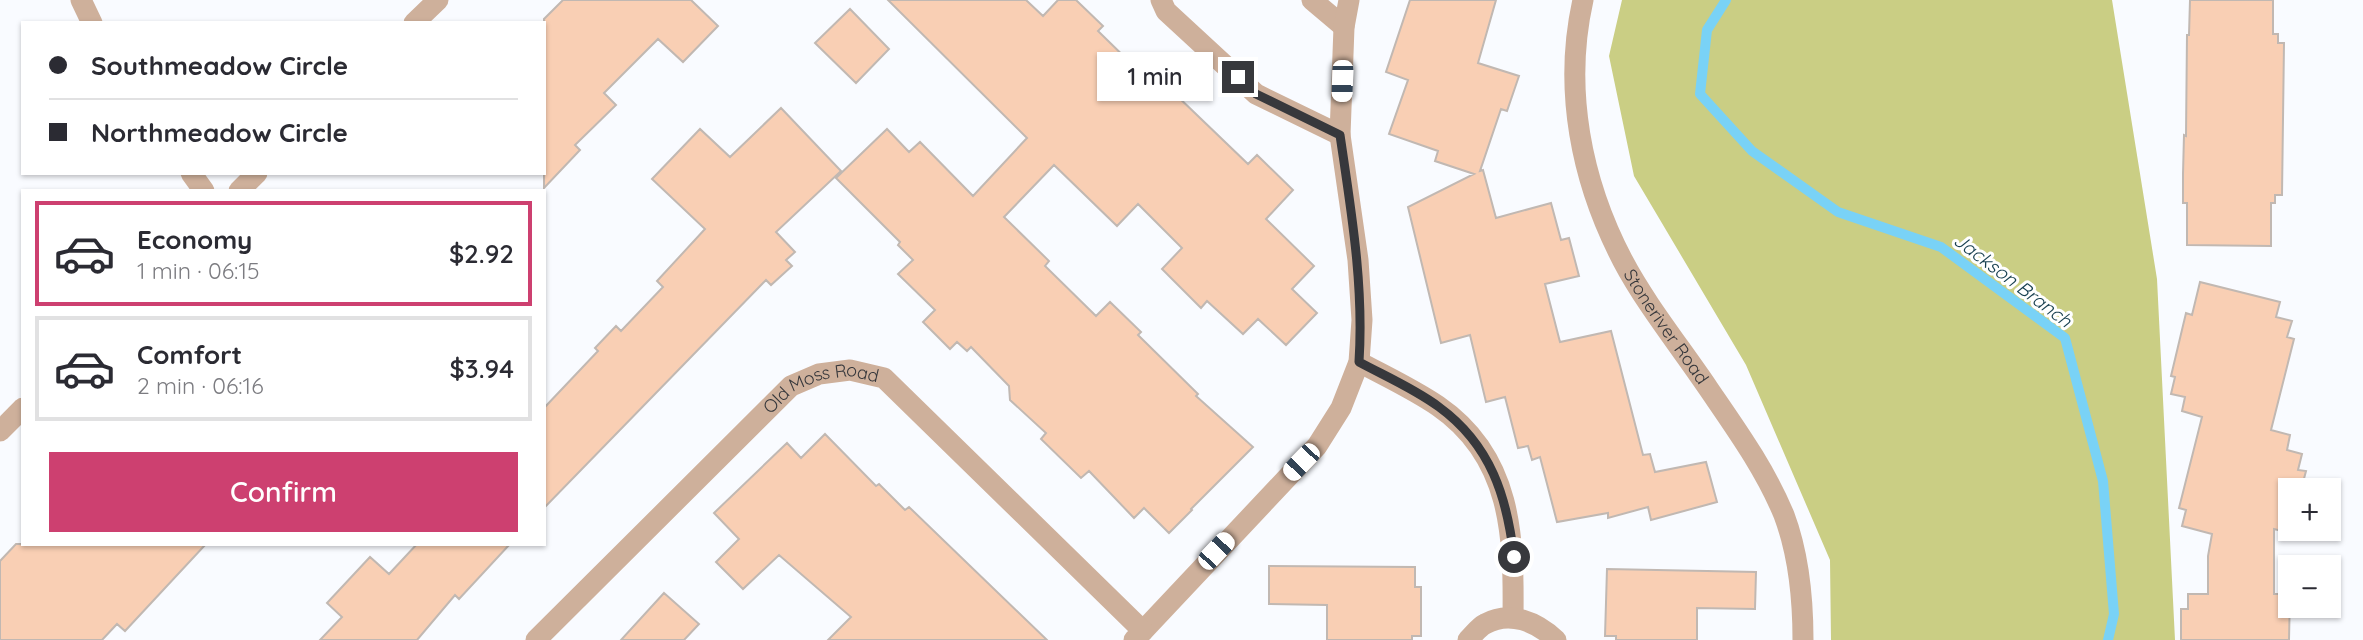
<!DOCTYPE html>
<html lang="en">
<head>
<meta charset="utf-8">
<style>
  :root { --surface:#fff; --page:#f7f7f7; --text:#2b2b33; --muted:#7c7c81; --line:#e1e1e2; --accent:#cd4070 }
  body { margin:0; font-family:Quicksand,sans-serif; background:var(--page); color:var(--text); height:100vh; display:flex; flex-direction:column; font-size:26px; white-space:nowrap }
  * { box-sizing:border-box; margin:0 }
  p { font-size:23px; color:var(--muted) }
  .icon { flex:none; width:38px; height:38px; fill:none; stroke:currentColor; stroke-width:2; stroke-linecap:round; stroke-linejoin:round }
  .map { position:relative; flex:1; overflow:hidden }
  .sheet { position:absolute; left:21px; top:189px; width:525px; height:357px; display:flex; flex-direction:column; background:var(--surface); border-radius:0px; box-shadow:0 2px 5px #0004 }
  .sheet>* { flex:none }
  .guide { position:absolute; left:21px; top:21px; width:525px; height:154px; border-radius:0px; box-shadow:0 2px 5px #0004; display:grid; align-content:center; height:154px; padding:0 28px; background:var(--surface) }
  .buttons { position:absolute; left:2278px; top:478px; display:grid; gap:14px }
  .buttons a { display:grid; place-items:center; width:63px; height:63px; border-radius:0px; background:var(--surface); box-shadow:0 2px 5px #0004; font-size:35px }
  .end { position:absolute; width:32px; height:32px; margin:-16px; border:9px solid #37383c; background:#fff; box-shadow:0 0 0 4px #fff }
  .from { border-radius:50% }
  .bubble { position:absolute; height:49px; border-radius:0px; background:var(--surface); box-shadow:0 2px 5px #0004; font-size:23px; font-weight:600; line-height:49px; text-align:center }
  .car { position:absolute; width:21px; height:42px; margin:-21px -10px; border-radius:9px; box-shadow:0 0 5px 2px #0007; background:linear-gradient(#fff 24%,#345 0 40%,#fff 0 76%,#345 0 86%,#fff 0) }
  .guide b { display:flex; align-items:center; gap:24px; height:66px; font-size:26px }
  .guide b+b { border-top:2px solid var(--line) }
  .guide i { width:18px; height:18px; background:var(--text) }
  ul { padding:12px 0 0; list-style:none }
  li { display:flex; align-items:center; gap:21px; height:105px; margin:0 14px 10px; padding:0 14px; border:4px solid var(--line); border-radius:0px }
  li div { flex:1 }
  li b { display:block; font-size:26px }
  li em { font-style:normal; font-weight:600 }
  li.selected { border-color:var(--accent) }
  li>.icon { width:63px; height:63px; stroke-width:1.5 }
  .action { display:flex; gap:14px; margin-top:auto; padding:14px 28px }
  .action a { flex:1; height:80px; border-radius:0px; background:var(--accent); color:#fff; font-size:28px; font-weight:600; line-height:80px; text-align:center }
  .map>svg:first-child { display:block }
</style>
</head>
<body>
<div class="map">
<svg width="2363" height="640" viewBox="0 0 2363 640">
  <rect width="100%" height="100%" fill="#f9fbff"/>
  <path fill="#cace84" d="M 1622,0 L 2112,0 L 2157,279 L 2175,640 L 1831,640 L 1830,560 L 1746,365 L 1634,176 L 1609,56 Z"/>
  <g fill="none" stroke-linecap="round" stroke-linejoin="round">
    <path stroke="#79d2f6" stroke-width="10" d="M 1726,0 L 1707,30 L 1700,94 L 1752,151 L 1838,212 L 1941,247 L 2065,338 L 2103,481 L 2114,614 L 2108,640"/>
  </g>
  <path fill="#f9cfb4" stroke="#c1b8b2" stroke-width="2" d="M 563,0 L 691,0 L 718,26 L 683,62 L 658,39 L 604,93 L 616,105 L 575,145 L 580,150 L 544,188 L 544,19 Z
    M 888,0 L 1026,0 L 1043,16 L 1058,0 L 1076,0 L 1103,26 L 1098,31 L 1143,75 L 1149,69 L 1248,164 L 1257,155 L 1293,190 L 1266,219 L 1314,266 L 1292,289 L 1317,313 L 1286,345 L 1258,319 L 1243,334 L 1207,301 L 1201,308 L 1162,269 L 1182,248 L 1138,204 L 1117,226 L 1054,165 L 1004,217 L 1049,261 L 1045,266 L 1096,316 L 1110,302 L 1141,332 L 1138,335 L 1198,394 L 1196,396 L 1253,447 L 1191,509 L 1192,510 L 1169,533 L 1144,508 L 1134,518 L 1089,471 L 1081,478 L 1041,439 L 1046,433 L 1010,400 L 1009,386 L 971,347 L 967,351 L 957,342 L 950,349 L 923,322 L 935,310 L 898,274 L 913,260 L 898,245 L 900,242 L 836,178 L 887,129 L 909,152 L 920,142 L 973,196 L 1027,138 Z
    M 1410,0 L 1496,0 L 1478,63 L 1519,76 L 1507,111 L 1501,109 L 1480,171 L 1483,170 L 1496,218 L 1551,203 L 1561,240 L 1569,238 L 1579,276 L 1545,284 L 1560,342 L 1611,331 L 1643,455 L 1650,454 L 1655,472 L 1706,462 L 1717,502 L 1651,520 L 1648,507 L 1608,518 L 1608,513 L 1557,522 L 1540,457 L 1532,460 L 1528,446 L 1518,448 L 1505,397 L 1486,402 L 1470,335 L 1441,343 L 1408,207 L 1474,174 L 1435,161 L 1438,151 L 1389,134 L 1408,80 L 1386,72 Z
    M 2190,0 L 2273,0 L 2273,34 L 2278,34 L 2278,43 L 2284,43 L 2282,195 L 2275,195 L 2275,203 L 2271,203 L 2271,246 L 2187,245 L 2187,203 L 2183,203 L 2183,174 L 2184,135 L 2186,136 L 2187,35 L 2189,35 Z
    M 850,9 L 889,49 L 856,83 L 815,43 Z
    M 781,108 L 841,171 L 776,232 L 795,252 L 786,260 L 792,266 L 771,285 L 766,280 L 544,508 L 544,408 L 598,351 L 595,348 L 616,326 L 621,331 L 663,287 L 657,281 L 705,229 L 652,179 L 700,129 L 730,157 Z
    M 2200,282 L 2280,302 L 2276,317 L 2292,321 L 2287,337 L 2294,339 L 2271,430 L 2290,435 L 2287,450 L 2302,454 L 2298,470 L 2306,471 L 2301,490 L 2291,490 L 2290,533 L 2274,529 L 2274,594 L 2290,594 L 2289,640 L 2181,640 L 2181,609 L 2188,609 L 2188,594 L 2208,594 L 2208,556 L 2212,534 L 2182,526 L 2186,510 L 2179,508 L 2202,417 L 2182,411 L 2185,397 L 2171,394 L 2175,377 L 2171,376 L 2186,313 L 2192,315 Z
    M 825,434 L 876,486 L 879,484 L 905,510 L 909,507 L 1047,640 L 828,640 L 851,617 L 779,555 L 743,589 L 716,562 L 739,539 L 714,513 L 787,443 L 801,458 Z
    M 16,544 L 206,544 L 125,631 L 117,624 L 102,640 L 0,640 L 0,561 Z
    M 417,544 L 510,544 L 459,599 L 455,595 L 417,640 L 320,640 L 342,617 L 327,603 L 370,557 L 389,574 Z
    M 1269,566 L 1415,567 L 1415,587 L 1421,587 L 1421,636 L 1412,636 L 1412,640 L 1327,640 L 1327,605 L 1269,604 Z
    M 1607,569 L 1756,572 L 1755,609 L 1697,608 L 1697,640 L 1616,640 L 1616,636 L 1605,636 Z
    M 664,593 L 699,624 L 684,640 L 621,640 Z"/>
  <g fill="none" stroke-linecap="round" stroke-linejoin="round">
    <g stroke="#ceb09b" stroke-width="21">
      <path d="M 81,0 L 92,23"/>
      <path d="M 1161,0 L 1166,11 L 1256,94 L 1340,135"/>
      <path d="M 1312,0 L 1344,27"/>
      <path id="s1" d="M 1583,0 C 1563,89 1581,181 1623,261 C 1645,303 1681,348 1708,388 C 1736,429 1765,469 1784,515 C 1799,555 1803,598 1803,640"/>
      <path d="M 414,23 L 438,0"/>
      <path d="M 191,173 L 204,191"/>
      <path d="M 239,191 L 257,173"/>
      <path d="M 1359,362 C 1385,376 1413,389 1438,406 C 1512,457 1514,536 1513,617"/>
      <path d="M 0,431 L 23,408"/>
      <path d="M 1143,631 L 1317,446 L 1341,408 L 1359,362 L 1362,320 L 1358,260 L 1340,135 L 1344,27 L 1349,0"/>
      <path id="s2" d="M 536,640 L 791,386 L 819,374 L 850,370 L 884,378 L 1143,631 L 1134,640"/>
      <path d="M 1468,640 C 1473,635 1479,627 1485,624 C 1510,610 1537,622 1556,640"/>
    </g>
  </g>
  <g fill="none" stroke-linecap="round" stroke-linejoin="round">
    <path stroke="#37383c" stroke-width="9" d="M 1238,77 L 1256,94 L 1340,135 C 1351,210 1364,285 1359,362 C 1385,376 1415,389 1439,407 C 1491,445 1507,497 1514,557"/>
  </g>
  <g text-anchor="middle" stroke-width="6" stroke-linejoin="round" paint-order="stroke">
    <g font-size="18" fill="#37383c" stroke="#fff">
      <text dy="6" stroke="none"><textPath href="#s1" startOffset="348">Stoneriver Road</textPath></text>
      <text dy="6" stroke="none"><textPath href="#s2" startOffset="388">Old Moss Road</textPath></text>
    </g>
    <g font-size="19" font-style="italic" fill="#163e4e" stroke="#fff">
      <text transform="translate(2013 280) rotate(37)" y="7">Jackson Branch</text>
    </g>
  </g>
</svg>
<div class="buttons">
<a>+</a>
<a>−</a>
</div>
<i class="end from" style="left:1514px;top:557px"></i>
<i class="end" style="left:1238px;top:77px"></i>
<div class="bubble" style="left:1097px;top:52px;width:116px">1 min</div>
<i class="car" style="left:1342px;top:81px;rotate:182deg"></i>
<i class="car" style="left:1301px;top:462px;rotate:224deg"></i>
<i class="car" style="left:1216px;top:551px;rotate:43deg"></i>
<div class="guide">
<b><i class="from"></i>Southmeadow Circle</b>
<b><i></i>Northmeadow Circle</b>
</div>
<section class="sheet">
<ul>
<li class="selected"><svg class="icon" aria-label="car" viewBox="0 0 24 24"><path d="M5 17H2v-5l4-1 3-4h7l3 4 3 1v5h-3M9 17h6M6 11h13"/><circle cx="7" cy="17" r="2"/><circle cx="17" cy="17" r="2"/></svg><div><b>Economy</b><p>1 min · 06:15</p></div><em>$2.92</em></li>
<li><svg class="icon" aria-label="car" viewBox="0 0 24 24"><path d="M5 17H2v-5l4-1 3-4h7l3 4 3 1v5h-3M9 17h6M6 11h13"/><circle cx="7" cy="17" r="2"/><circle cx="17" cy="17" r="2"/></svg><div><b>Comfort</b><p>2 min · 06:16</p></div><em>$3.94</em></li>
</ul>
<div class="action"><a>Confirm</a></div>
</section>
</div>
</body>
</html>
